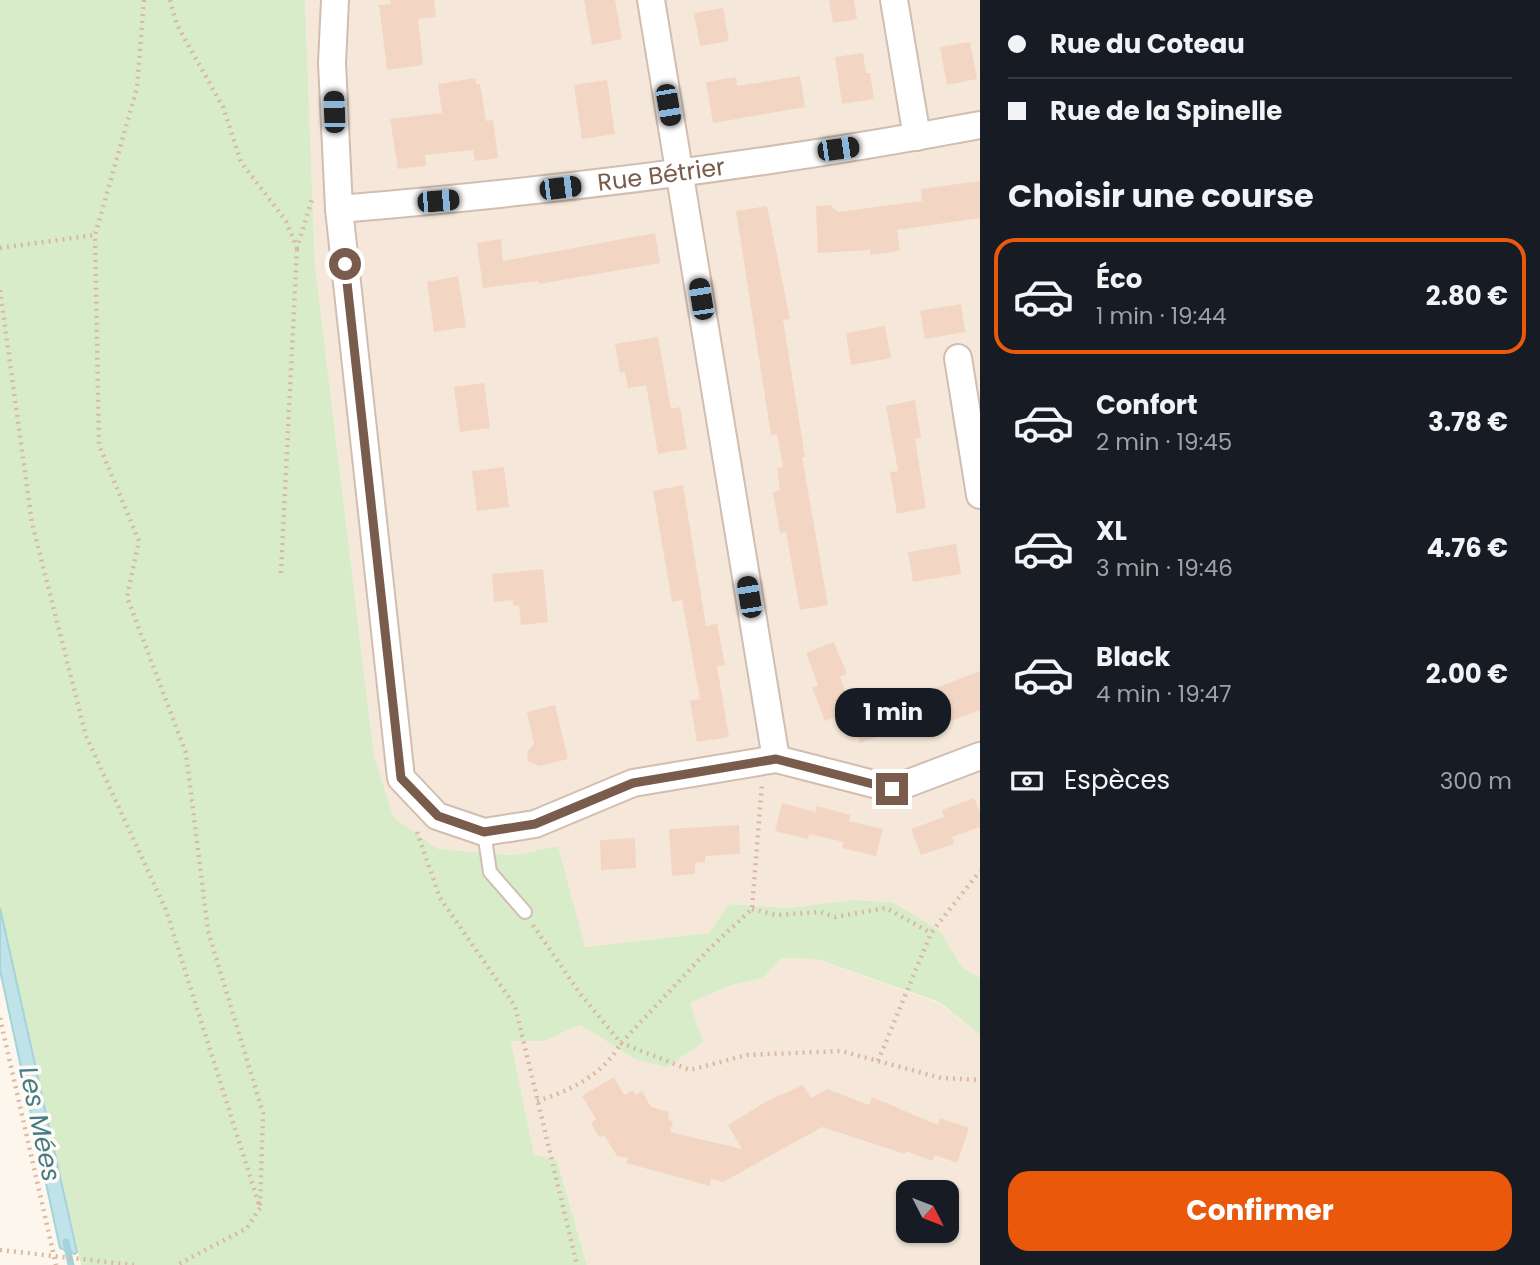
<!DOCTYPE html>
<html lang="fr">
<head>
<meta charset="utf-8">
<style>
  :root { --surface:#171b24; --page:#242831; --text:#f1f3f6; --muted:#9ea1a6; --line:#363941; --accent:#ea580c }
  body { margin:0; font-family:Poppins,sans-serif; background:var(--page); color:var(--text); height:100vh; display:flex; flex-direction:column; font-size:26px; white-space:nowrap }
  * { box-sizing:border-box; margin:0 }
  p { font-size:23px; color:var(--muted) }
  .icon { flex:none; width:38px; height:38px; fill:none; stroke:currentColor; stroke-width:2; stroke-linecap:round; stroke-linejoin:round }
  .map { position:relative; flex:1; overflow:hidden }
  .drawer { display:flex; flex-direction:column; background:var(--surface); width:560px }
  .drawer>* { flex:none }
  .banner { display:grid; align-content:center; height:154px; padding:0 28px; background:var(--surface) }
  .needle { width:46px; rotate:132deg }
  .buttons { position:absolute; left:896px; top:1180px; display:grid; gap:14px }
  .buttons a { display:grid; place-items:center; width:63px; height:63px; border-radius:14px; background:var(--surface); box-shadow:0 2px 5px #0004; font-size:35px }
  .end { position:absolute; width:32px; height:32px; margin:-16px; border:9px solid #7a5c4d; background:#fff; box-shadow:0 0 0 4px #fff }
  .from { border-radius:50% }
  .bubble { position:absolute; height:49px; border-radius:21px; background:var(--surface); box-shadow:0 2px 5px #0004; font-size:23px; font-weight:700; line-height:49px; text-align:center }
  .car { position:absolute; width:21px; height:42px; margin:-21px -10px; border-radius:9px; box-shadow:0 0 5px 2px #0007; background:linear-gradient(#222 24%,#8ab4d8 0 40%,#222 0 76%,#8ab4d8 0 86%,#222 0) }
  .banner b { display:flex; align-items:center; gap:24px; height:66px; font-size:26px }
  .banner b+b { border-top:2px solid var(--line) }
  .banner i { width:18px; height:18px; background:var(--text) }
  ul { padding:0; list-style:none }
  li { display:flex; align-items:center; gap:21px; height:116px; margin:0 14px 10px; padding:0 14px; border:4px solid transparent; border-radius:21px }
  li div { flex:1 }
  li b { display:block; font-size:26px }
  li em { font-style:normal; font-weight:700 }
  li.current { border-color:var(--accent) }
  li>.icon { width:63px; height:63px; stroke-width:1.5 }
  h2 { padding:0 28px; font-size:32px; line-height:84px }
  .pay { display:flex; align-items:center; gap:18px; height:77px; padding:0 28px; font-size:26px }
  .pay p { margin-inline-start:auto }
  .button { display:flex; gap:14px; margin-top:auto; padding:14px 28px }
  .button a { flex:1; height:80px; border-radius:21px; background:var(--accent); color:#fff; font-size:28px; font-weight:700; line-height:80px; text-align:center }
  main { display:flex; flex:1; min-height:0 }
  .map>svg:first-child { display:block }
</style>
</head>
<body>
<main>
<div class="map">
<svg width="980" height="1265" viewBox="0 0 980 1265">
  <rect width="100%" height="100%" fill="#fdf6ec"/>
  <path fill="#f5e8da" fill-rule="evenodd" d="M 305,0 L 980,0 L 980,978 L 962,967 L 940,931 L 891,902 L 853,900 L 789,908 L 730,904 L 709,933 L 584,947 L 558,846 L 514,855 L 438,849 L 394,818 L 374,756 L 315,265 Z
    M 782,958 L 817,959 L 939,1003 L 980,1035 L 980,1265 L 587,1265 L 557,1160 L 534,1156 L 511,1041 L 544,1041 L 580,1025 L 635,1059 L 690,1003 L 732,985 L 762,978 ZM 908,1192 L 947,1192 L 947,1230 L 908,1230 Z"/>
  <path fill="#d8ecc9" d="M 0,0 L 305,0 L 315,265 L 374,756 L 394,818 L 438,849 L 514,855 L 558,846 L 585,947 L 709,933 L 729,904 L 789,908 L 853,900 L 892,902 L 940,931 L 962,967 L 980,978 L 980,1035 L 939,1002 L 817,959 L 782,958 L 762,978 L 732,985 L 690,1003 L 703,1042 L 667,1067 L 635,1059 L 580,1025 L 544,1041 L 511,1041 L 534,1155 L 557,1160 L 587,1265 L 81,1265 L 0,908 Z"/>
  <path fill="#bfe3e8" stroke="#a5d3da" stroke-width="2" d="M 0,908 L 77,1252 L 75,1254 L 60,1248 L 0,970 Z"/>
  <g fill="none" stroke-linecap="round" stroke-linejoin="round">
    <path stroke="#a5d3da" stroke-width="7" d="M 66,1242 L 71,1265"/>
  </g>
  <path fill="#f3d5c3" d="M 390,0 L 434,0 L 436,17 L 418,19 L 423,65 L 387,70 L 379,5 L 391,4 Z
    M 584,0 L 615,0 L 622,39 L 592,45 Z
    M 829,0 L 854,0 L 857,19 L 833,23 Z
    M 723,8 L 729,41 L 700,46 L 694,13 Z
    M 970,42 L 977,79 L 947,85 L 940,47 Z
    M 863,53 L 866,73 L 870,73 L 874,99 L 842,104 L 835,57 Z
    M 800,76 L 805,107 L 713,123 L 706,82 L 736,77 L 737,86 Z
    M 475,78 L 476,84 L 480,84 L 486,121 L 493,120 L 498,158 L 475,161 L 473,150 L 425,155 L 426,166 L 398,169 L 390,119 L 442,113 L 438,84 Z
    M 607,80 L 615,134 L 582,139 L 574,85 Z
    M 980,181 L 980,218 L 897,230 L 900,251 L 870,255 L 870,250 L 818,253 L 816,206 L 830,205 L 838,212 L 922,201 L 921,189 Z
    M 767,206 L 790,319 L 783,320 L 805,457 L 802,457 L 828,605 L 800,610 L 786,532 L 780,533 L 773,492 L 780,491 L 777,468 L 783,467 L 777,434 L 771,435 L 736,211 Z
    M 655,233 L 660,263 L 539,284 L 538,281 L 483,288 L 477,243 L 501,239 L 503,261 Z
    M 458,276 L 466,327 L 434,332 L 427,282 Z
    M 961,304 L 965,332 L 925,339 L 920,311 Z
    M 885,326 L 891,358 L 851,365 L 846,333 Z
    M 658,337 L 671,409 L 680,407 L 687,449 L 658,454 L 646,385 L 628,388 L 625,372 L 620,373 L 615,344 Z
    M 484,383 L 490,428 L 460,432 L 454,387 Z
    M 915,400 L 921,438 L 915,439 L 926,508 L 897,514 L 890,472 L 898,471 L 886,406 Z
    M 504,467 L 509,507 L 477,511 L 472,471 Z
    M 683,485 L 706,626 L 717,624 L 725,665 L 717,666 L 729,737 L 697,742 L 690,701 L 700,699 L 682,600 L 672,602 L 653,491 Z
    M 956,544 L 961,574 L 913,582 L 908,552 Z
    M 543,569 L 548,622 L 521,625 L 519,605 L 513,606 L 513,600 L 494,602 L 492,574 Z
    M 834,642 L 847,674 L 840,677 L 853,710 L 825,721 L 812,688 L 818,685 L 806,653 Z
    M 980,671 L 980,710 L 951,721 L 948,716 L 915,728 L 913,723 L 860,743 L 848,712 L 875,701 L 879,710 Z
    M 555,705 L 568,759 L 539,766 L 527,761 L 528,751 L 534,744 L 527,712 Z
    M 974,798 L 980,812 L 980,827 L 952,837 L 954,844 L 921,855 L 911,829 L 944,817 L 942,810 Z
    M 782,803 L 815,812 L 817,806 L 851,815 L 849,821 L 883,829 L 876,856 L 842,848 L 844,842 L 809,834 L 808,839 L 775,831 Z
    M 739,825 L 740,854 L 705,856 L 705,862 L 695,863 L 695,874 L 672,876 L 669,829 Z
    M 635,838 L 636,868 L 601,870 L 600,840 Z
    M 614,1077 L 624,1095 L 633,1090 L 635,1095 L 642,1091 L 651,1107 L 669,1112 L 668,1120 L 673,1121 L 670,1132 L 742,1149 L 728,1125 L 767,1101 L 803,1085 L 811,1098 L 827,1089 L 869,1105 L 872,1097 L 938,1125 L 940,1118 L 969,1128 L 957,1163 L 935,1155 L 932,1161 L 906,1151 L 905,1154 L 822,1127 L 723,1182 L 711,1179 L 710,1186 L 626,1163 L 628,1158 L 617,1156 L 604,1135 L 600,1138 L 591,1123 L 596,1119 L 582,1096 Z"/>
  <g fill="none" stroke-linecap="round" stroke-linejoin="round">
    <defs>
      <path id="lane" d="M 484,832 L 490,872 L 525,912"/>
      <g id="street">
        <path d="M 335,0 L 332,63 L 339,209 L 401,778 L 437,816 L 484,832 L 535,824 L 633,783 L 764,761 L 776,759 L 893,789 L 980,756"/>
        <path d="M 651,0 L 776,759"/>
        <path d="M 894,0 L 917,137"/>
        <path id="s1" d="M 339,209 C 554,191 768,165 980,125"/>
        <path d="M 958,358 L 980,495"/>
      </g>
    </defs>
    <use href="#lane" stroke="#d1beb0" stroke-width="16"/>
    <use href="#street" stroke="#d1beb0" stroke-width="30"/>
    <path stroke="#d9b8a5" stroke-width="4.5" stroke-dasharray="2 5" stroke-linecap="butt" d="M 144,0 L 137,88 L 95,235 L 99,445 L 139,541 L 127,597 L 186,753 L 208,931 L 263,1113 L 260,1208
      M 170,0 L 177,25 L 223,107 L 241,162 L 286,221 L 297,248 L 313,196
      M 0,248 L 95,235
      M 0,290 L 32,523 L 86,736 L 166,910 L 260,1208 L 247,1228 L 177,1265
      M 281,573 L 297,248
      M 417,832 L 440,898 L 515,1006 L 577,1265
      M 752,909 L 776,915 L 821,912 L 835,917 L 886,908 L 931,933
      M 533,925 L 581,995 L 621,1043 L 690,1070 L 747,1055 L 841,1051 L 941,1078 L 980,1080
      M 0,1018 L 56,1265
      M 878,1061 L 931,933 L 980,871
      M 537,1101 C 570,1091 603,1075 621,1043 L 709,949 L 752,909 L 762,784
      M 0,1250 L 134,1265"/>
    <use href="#lane" stroke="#fff" stroke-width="12"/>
    <use href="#street" stroke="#fff" stroke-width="26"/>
  </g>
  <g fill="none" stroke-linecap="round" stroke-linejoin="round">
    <path stroke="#7a5c4d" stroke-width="9" d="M 345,264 L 401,778 L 438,816 L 484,832 L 535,824 L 633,783 L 776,759 L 892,789"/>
  </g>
  <g text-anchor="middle" stroke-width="7" stroke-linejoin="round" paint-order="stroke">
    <g font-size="24" fill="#7a5c4d" stroke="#fffaf3">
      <text dy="8" stroke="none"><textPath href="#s1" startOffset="324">Rue Bétrier</textPath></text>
    </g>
    <g font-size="26" font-style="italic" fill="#437c86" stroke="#fffaf3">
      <text transform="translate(40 1124) rotate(78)" y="9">Les Mées</text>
    </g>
  </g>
</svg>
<div class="buttons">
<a><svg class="needle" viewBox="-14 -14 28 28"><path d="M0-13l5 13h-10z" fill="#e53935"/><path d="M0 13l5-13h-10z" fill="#9ea1a6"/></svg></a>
</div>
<i class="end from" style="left:345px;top:264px"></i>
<i class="end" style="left:892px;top:789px"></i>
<div class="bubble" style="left:835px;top:688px;width:116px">1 min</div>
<i class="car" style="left:668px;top:105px;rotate:170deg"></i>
<i class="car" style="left:334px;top:112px;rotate:358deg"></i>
<i class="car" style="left:838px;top:149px;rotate:82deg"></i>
<i class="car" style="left:560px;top:188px;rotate:83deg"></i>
<i class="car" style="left:438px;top:201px;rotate:85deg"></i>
<i class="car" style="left:701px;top:299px;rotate:351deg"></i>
<i class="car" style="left:749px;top:597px;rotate:351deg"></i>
</div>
<section class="drawer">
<div class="banner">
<b><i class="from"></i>Rue du Coteau</b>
<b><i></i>Rue de la Spinelle</b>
</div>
<h2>Choisir une course</h2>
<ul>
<li class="current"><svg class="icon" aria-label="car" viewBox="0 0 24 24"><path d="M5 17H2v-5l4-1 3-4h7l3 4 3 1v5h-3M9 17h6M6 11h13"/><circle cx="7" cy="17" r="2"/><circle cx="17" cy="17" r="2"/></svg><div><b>Éco</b><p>1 min · 19:44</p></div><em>2.80 €</em></li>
<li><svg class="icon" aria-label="car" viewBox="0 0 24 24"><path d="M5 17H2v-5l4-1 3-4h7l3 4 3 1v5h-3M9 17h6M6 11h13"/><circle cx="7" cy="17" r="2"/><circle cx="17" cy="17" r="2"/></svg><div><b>Confort</b><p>2 min · 19:45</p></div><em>3.78 €</em></li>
<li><svg class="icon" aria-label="car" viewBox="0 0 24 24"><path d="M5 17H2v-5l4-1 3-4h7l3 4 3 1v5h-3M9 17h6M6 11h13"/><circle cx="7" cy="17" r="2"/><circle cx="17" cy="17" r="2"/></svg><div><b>XL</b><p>3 min · 19:46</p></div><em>4.76 €</em></li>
<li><svg class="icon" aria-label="car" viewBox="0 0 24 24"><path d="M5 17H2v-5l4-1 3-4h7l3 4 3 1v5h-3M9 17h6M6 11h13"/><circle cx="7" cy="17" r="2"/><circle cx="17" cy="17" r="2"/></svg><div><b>Black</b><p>4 min · 19:47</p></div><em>2.00 €</em></li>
</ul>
<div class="pay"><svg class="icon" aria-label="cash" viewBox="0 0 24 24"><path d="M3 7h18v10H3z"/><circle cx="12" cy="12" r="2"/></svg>Espèces<p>300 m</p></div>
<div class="button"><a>Confirmer</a></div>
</section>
</main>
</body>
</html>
